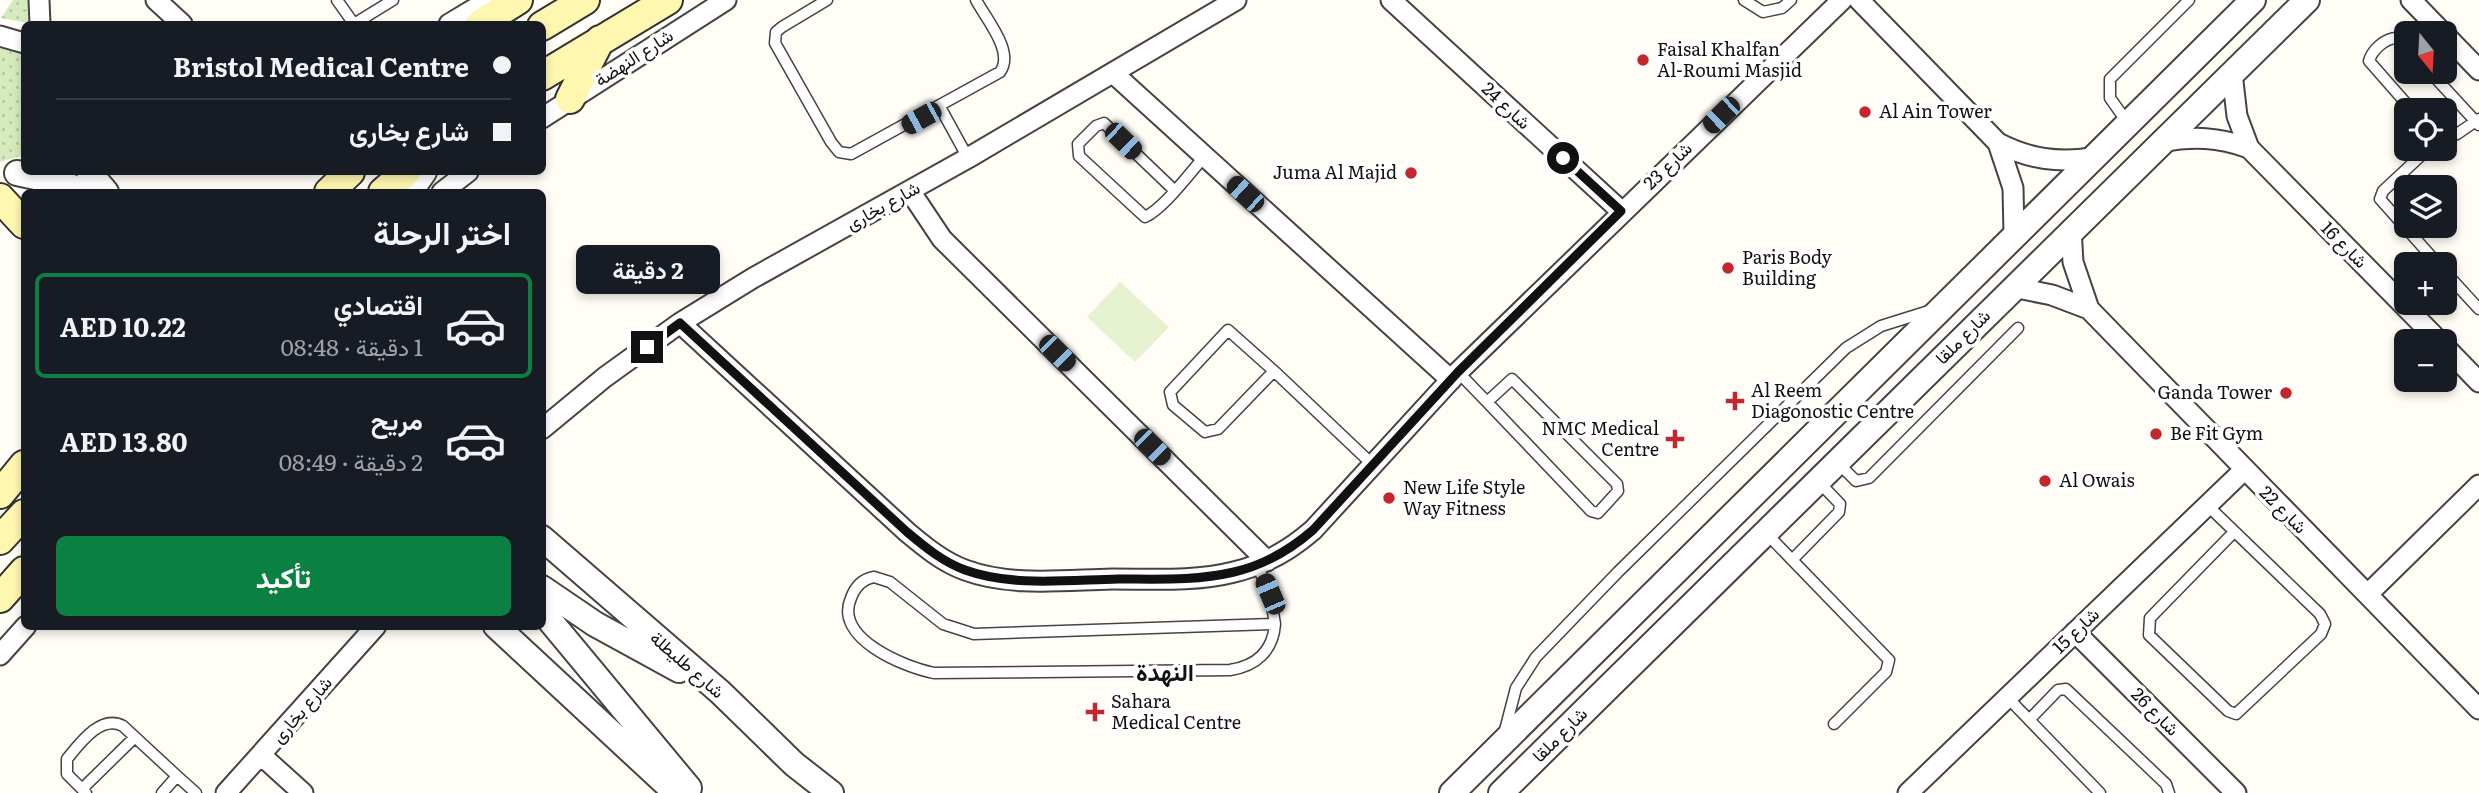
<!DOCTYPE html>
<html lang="ar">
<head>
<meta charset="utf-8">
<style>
  :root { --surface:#171b24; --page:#242831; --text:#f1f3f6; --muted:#9ea1a6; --line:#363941; --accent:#0b8043 }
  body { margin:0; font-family:Literata,Vazirmatn,serif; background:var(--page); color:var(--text); direction:rtl; height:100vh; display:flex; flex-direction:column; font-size:26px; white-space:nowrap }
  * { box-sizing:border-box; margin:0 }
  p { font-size:23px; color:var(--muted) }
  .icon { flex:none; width:38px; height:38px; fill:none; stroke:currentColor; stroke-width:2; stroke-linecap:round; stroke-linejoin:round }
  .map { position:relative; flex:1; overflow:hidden; direction:ltr }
  .details { position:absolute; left:21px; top:189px; width:525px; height:441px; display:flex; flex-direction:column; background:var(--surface); border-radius:10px; box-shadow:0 4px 10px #0003; direction:rtl }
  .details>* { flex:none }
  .top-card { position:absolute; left:21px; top:21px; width:525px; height:154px; border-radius:10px; box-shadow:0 4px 10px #0003; direction:rtl; display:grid; align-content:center; height:154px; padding:0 35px; background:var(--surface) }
  .needle { width:46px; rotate:162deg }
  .fabs { position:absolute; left:2394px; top:21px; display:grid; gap:14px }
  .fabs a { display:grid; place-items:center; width:63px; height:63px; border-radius:10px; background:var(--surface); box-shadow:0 4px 10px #0003; font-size:35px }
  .end { position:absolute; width:32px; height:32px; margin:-16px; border:9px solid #111; background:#fff; box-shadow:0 0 0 4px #fff }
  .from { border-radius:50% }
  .bubble { position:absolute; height:49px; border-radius:10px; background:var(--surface); box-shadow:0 4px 10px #0003; font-size:23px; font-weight:700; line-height:49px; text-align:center; direction:rtl }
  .car { position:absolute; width:21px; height:42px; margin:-21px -10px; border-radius:9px; box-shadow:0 0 5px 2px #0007; background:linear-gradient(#222 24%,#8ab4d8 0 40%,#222 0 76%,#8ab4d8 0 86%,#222 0) }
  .top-card b { display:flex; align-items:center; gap:24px; height:66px; font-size:26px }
  .top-card b+b { border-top:2px solid var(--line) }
  .top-card i { width:18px; height:18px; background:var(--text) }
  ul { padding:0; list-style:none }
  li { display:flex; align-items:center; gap:21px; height:105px; margin:0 14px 10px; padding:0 21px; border:4px solid transparent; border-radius:10px }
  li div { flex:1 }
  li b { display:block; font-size:26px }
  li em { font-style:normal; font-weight:700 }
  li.active { border-color:var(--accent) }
  li>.icon { width:63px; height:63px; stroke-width:1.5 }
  h2 { padding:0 35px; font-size:32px; line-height:84px }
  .action { display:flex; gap:14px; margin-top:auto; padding:14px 35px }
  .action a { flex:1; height:80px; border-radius:10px; background:var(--accent); color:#fff; font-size:28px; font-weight:700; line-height:80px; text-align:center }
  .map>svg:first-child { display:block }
</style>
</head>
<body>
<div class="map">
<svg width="2479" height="793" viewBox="0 0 2479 793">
  <defs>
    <pattern id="grass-dots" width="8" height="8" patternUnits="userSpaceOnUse" patternTransform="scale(1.75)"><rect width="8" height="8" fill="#d5ebbd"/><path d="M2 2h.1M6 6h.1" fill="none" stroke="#b6c8a1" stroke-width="1.8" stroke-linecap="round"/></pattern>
  </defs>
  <rect width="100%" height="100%" fill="#fffdf5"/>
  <path fill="url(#grass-dots)" d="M 13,0 L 28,0 L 33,24 L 1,18 Z
    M 0,48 L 24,55 L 24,155 L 0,162 Z"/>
  <path fill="#e6f2cf" d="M 1120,282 L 1169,327 L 1135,362 L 1087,317 Z"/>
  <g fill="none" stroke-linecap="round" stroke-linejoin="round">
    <defs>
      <path id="service" d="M 337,0 L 354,24
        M 827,0 L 782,27 L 776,32 L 775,43 L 831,142 L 839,152 L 851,154 L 1000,72 C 1015,52 986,19 976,0
        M 1744,0 L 1763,12 L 1782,8 L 1791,0
        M 354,24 L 393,0
        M 2406,46 L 2397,38 C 2385,38 2372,50 2369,61 L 2412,110
        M 2430,72 L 2479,125
        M 940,107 L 968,158
        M 2127,122 L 2110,98 L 2110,79 L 2189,0
        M 2445,138 L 2457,134 L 2479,119
        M 2428,149 L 2383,191 L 2380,199 L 2438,264
        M 1174,190 L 1104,123 L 1096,126 L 1078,144 L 1079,156 L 1145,217 C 1164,208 1189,174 1204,157
        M 2445,272 L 2479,309
        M 1228,330 L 1274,371 L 1218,429 L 1205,432 L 1173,405 L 1170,392 Z
        M 1274,371 L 1373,465
        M 1458,372 L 1487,402
        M 1512,379 L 1617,484 L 1618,491 L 1598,513 L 1591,511 L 1487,402 Z
        M 1837,462 L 1856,481 L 1869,478 L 2018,328
        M 2207,505 L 2320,614 L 2325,624 L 2321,634 L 2236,714 L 2228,711 L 2149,635 L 2150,618 L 2234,532
        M 1766,533 L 1889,660 L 1886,672 L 1834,724
        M 1792,560 L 1839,512 L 1840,504 L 1818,481
        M 1257,565 L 1270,594 L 1275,624
        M 874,577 L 890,582 L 943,624 L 974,634 L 1275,624 C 1273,651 1256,666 1230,670 L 934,673 C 904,667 833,638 851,598 C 855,587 863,579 874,577 Z
        M 2007,697 L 2100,793
        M 2029,720 L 2058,690 L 2066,689 L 2166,784 L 2169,793
        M 1504,734 L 1516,688 L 1536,657 L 1618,572 L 1846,348 L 1881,326 L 1932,310
        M 177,776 L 196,793
        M 82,789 L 135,737
        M 86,793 L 67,774 L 67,759 C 80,743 101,714 123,726 L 177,776 L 162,793"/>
      <path id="minor" d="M 39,0 L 40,24
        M 156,0 L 182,24
        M 1391,0 L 1621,211
        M 1859,0 L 1998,143 C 2029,159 2058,163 2092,158
        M 2411,0 L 2443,33
        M 449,24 L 489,0
        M 2445,35 L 2479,70
        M 0,36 L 24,43
        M 1113,73 L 1451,380
        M 2232,73 L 2237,116 L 2249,148 L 2439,341
        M 542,118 L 726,0
        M 2161,142 C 2194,136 2218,137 2249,148
        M 1998,143 L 2013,188 L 2014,235
        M 910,191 L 942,239 L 1267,561
        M 442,192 L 468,172
        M 2071,229 L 2073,262 L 2089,309 L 2479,709
        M 2013,287 L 2052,295 L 2089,309
        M 680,323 L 907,532 C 925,547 943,562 965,570 C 1011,587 1064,580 1112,579 C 1153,579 1195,582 1234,572 C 1264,565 1290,550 1313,530 L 1458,372 L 1842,0
        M 2445,347 L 2479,382
        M 542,429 L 605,377 L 680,323 L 753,278 L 968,158 L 1236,0
        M 2368,594 L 2479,485
        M 2075,632 L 2236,793
        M 0,655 L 26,626
        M 262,756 L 303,793
        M 226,793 L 376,626
        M 1908,793 L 2244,470"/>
      <path id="tertiary" d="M 89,172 L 106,192
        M 17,173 L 63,183 L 83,192
        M 410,192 L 424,172
        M 542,538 L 720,692 L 794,764 L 831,793
        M 542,588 L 595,624 L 679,670
        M 542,611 L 689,788
        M 496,626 L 676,793
        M 1452,793 L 2253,0
        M 1501,793 L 2307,0"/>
      <path id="secondary" d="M 480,24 L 518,0
        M 542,26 L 585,0
        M 542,76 L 668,0
        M 570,99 L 600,40
        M 329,192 L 350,172
        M 383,192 L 406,172
        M 0,198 L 24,224
        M 0,494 L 24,465
        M 0,540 L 24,514
        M 0,598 L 24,571"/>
    </defs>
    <use href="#service" stroke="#444" stroke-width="13"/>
    <use href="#minor" stroke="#444" stroke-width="23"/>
    <use href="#tertiary" stroke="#444" stroke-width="28"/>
    <use href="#secondary" stroke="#333" stroke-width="32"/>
    <use href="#service" stroke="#fff" stroke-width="10"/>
    <use href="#minor" stroke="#fff" stroke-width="19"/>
    <use href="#tertiary" stroke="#fff" stroke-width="24"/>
    <use href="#secondary" stroke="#fff6b0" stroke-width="28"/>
  </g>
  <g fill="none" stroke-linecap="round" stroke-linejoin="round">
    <path stroke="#111" stroke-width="9" d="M 647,347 L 680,323 L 907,532 C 925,547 943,562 965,570 C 1012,587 1068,580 1118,579 C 1157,579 1196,581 1234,572 C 1264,565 1290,550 1313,530 L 1458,372 L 1621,211 L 1563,158"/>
  </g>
  <g fill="#c4262e" stroke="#fff" stroke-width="2.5">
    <circle cx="1643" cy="60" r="7"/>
    <circle cx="1865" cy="112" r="7"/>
    <circle cx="1411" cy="173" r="7"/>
    <circle cx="1728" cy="268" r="7"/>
    <circle cx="2286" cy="393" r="7"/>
    <path d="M1731.5 390.5h7v7h7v7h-7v7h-7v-7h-7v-7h7z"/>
    <circle cx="2156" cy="434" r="7"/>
    <path d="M1671.5 428.5h7v7h7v7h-7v7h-7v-7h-7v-7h7z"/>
    <circle cx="2045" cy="481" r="7"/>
    <circle cx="1389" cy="498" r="7"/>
    <path d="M1091.5 701.5h7v7h7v7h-7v7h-7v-7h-7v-7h7z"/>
  </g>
  <g text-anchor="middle" stroke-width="7" stroke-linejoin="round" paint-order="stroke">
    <g font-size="18" fill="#111" stroke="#fff" text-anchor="start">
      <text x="1657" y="56">Faisal Khalfan<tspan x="1657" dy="21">Al-Roumi Masjid</tspan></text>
      <text x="1879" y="118">Al Ain Tower</text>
      <text x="1397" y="179" text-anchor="end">Juma Al Majid</text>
      <text x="1742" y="264">Paris Body<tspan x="1742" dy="21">Building</tspan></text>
      <text x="1751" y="397">Al Reem<tspan x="1751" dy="21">Diagonostic Centre</tspan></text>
      <text x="2272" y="399" text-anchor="end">Ganda Tower</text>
      <text x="1659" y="435" text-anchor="end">NMC Medical<tspan x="1659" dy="21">Centre</tspan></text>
      <text x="2170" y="440">Be Fit Gym</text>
      <text x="2059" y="487">Al Owais</text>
      <text x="1403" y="494">New Life Style<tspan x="1403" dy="21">Way Fitness</tspan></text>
      <text x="1111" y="708">Sahara<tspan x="1111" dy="21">Medical Centre</tspan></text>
    </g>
    <g font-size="18" fill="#111" stroke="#fff">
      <text transform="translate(634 58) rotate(-33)" y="6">شارع النهضة</text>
      <text transform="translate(1506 106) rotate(43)" y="6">شارع 24</text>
      <text transform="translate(1668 166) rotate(-44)" y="6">شارع 23</text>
      <text transform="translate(883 206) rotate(-29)" y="6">شارع بخارى</text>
      <text transform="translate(2344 245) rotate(45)" y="6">شارع 16</text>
      <text transform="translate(1963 337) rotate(-45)" y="6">شارع ملقا</text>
      <text transform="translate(2283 510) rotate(45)" y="6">شارع 22</text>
      <text transform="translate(2076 631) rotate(-44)" y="6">شارع 15</text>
      <text transform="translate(687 665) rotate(41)" y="6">شارع طليطلة</text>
      <text transform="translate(302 710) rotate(-49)" y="6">شارع بخارى</text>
      <text transform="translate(2155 712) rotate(45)" y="6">شارع 26</text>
      <text transform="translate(1560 735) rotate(-45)" y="6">شارع ملقا</text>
    </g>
    <g font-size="24" font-weight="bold" fill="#111" stroke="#fff">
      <text x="1165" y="681">النهدة</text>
    </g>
  </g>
</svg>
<div class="fabs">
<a><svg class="needle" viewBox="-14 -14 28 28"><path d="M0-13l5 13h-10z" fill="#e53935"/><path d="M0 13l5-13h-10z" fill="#9ea1a6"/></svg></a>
<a><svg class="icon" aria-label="locate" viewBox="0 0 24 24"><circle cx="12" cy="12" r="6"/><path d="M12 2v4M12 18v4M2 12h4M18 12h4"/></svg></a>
<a><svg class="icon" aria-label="layers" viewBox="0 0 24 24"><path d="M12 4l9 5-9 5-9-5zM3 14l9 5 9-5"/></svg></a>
<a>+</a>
<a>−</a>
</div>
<i class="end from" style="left:1563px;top:158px"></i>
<i class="end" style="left:647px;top:347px"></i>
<div class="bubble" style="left:576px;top:245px;width:144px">2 دقيقة</div>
<i class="car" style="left:1721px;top:115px;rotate:226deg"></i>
<i class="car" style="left:921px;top:118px;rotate:241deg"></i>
<i class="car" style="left:1123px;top:141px;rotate:134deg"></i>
<i class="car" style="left:1245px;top:194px;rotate:312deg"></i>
<i class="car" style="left:1057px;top:353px;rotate:135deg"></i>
<i class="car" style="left:1152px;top:447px;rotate:135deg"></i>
<i class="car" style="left:1270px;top:594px;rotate:337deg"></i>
<div class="top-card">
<b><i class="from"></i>Bristol Medical Centre</b>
<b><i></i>شارع بخارى</b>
</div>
<section class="details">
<h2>اختر الرحلة</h2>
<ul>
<li class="active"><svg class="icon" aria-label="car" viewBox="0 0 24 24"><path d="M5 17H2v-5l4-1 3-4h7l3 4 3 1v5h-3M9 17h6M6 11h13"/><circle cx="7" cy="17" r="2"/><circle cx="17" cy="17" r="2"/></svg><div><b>اقتصادي</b><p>1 دقيقة · 08:48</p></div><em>AED 10.22</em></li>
<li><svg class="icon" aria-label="car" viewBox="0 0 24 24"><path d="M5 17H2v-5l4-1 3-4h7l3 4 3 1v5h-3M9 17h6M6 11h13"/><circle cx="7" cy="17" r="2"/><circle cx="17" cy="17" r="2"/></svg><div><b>مريح</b><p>2 دقيقة · 08:49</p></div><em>AED 13.80</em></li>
</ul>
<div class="action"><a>تأكيد</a></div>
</section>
</div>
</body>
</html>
